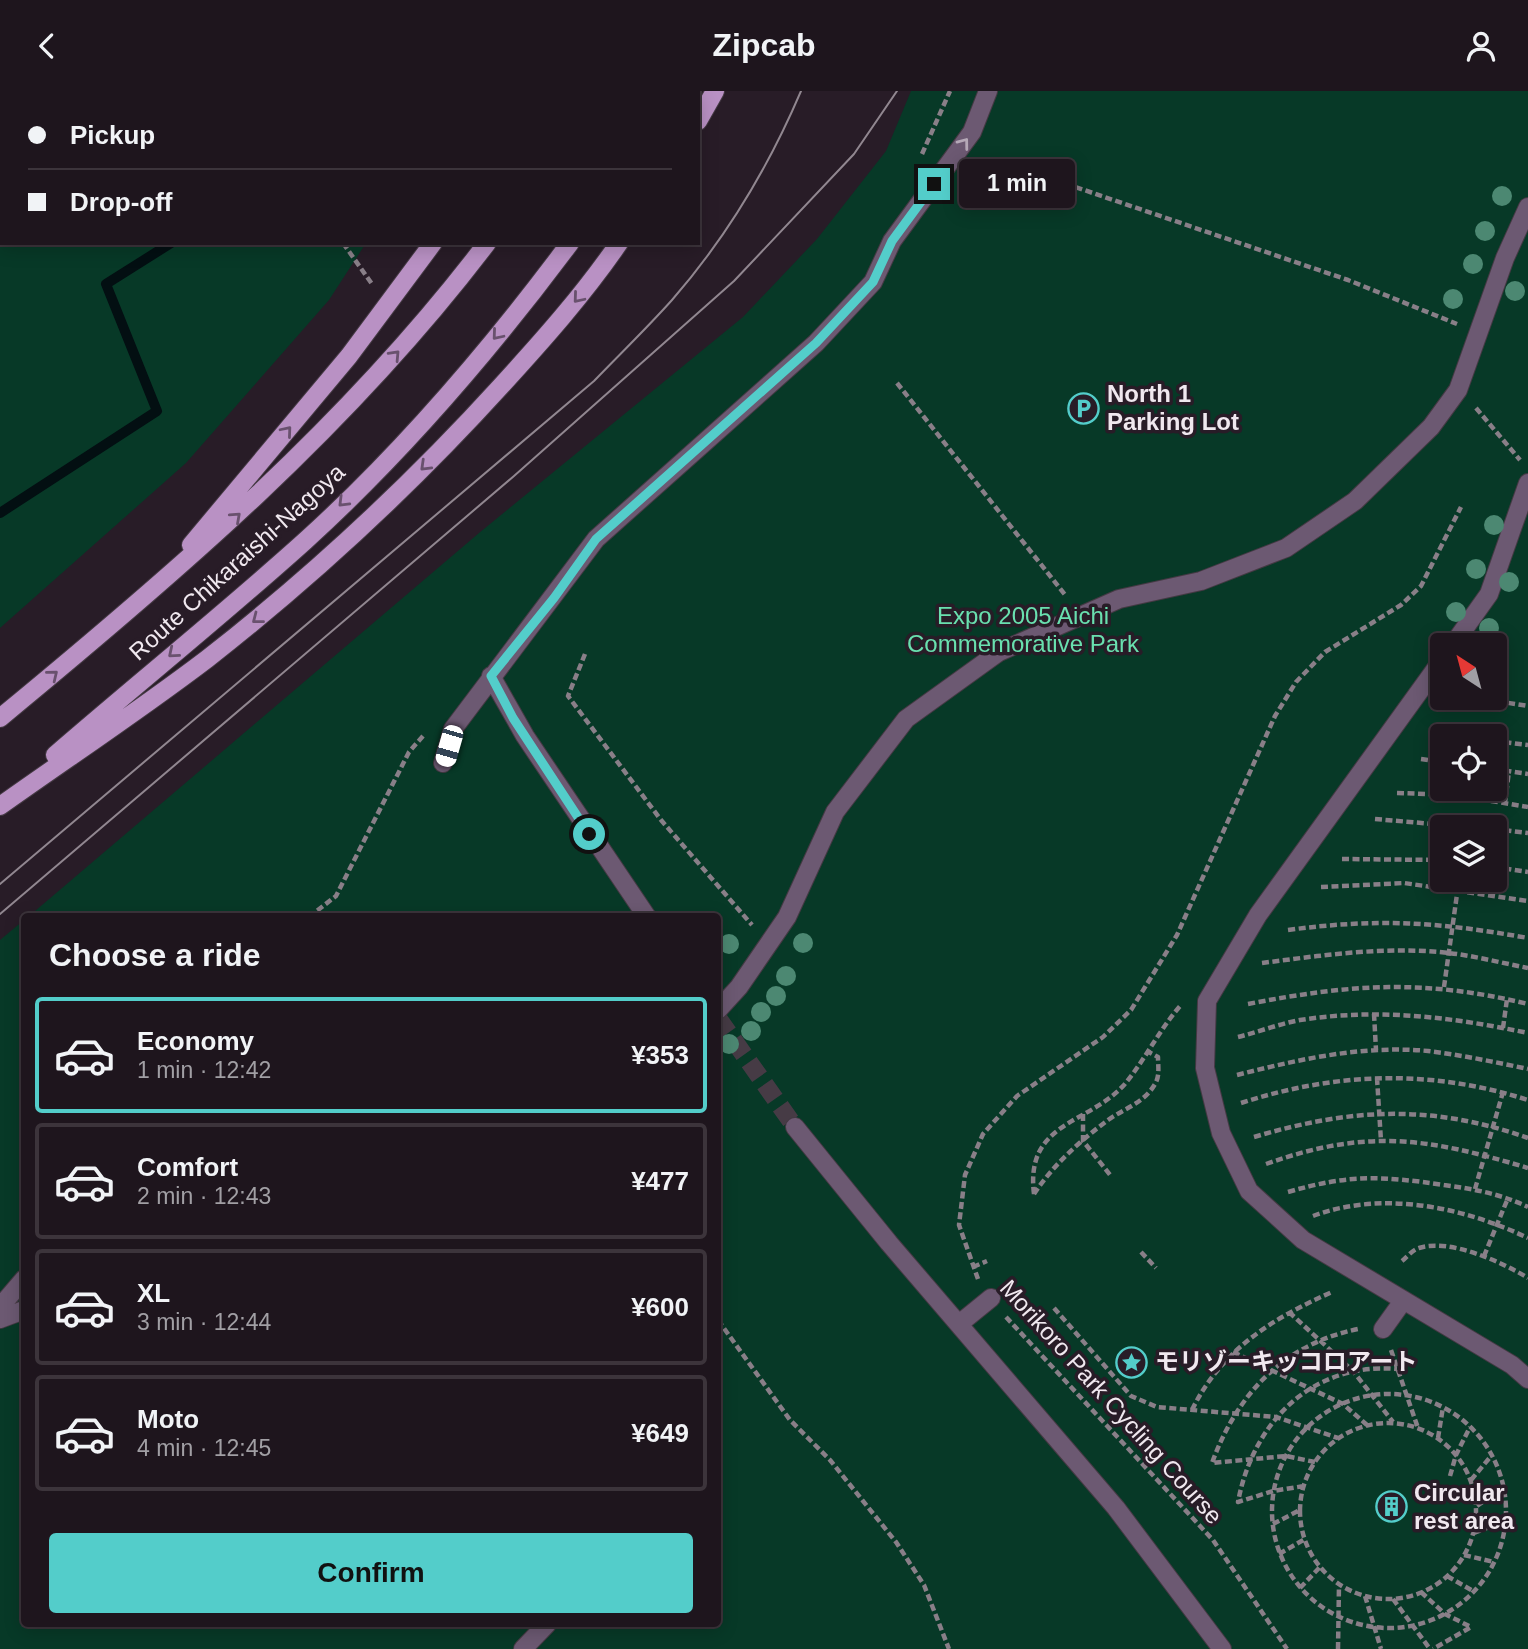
<!DOCTYPE html>
<html lang="en">
<head>
<meta charset="utf-8">
<style>
  :root { --surface:#1e151d; --page:#261e26; --text:#f1f3f6; --muted:#a19fa4; --line:#3c343b; --accent:#53cdca }
  body { margin:0; font-family:Helvetica,"Noto Sans JP",sans-serif; background:var(--page); color:var(--text); height:100vh; display:flex; flex-direction:column; font-size:26px; white-space:nowrap }
  * { box-sizing:border-box; margin:0 }
  p { font-size:23px; color:var(--muted) }
  .icon { flex:none; width:38px; height:38px; fill:none; stroke:currentColor; stroke-width:2; stroke-linecap:round; stroke-linejoin:round }
  .map { position:relative; flex:1; overflow:hidden }
  .panel { position:absolute; left:21px; top:822px; width:700px; height:714px; display:flex; flex-direction:column; background:var(--surface); border-radius:7px; box-shadow:0 4px 18px #0003,0 0 0 2px var(--line) }
  .panel>* { flex:none }
  .guide { position:absolute; left:0px; top:0px; width:700px; height:154px; box-shadow:0 4px 18px #0003,0 0 0 2px var(--line); display:grid; align-content:center; height:154px; padding:0 28px; background:var(--surface) }
  .needle { width:46px; rotate:324deg }
  .tools { position:absolute; left:1430px; top:542px; display:grid; gap:14px }
  .tools a { display:grid; place-items:center; width:77px; height:77px; border-radius:7px; background:var(--surface); box-shadow:0 4px 18px #0003,0 0 0 2px var(--line); font-size:35px }
  .end { position:absolute; width:32px; height:32px; margin:-16px; border:9px solid #53cdca; background:#111; box-shadow:0 0 0 4px #111 }
  .from { border-radius:50% }
  .bubble { position:absolute; height:49px; border-radius:7px; background:var(--surface); box-shadow:0 4px 18px #0003,0 0 0 2px var(--line); font-size:23px; font-weight:600; line-height:49px; text-align:center }
  .car { position:absolute; width:21px; height:42px; margin:-21px -10px; border-radius:9px; box-shadow:0 0 5px 2px #0007; background:linear-gradient(#fff 24%,#345 0 40%,#fff 0 76%,#345 0 86%,#fff 0) }
  .guide b { display:flex; align-items:center; gap:24px; height:66px; font-size:26px }
  .guide b+b { border-top:2px solid var(--line) }
  .guide i { width:18px; height:18px; background:var(--text) }
  ul { padding:0; list-style:none }
  li { display:flex; align-items:center; gap:21px; height:116px; margin:0 14px 10px; padding:0 14px; border:4px solid var(--line); border-radius:7px }
  li div { flex:1 }
  li b { display:block; font-size:26px }
  li em { font-style:normal; font-weight:600 }
  li.selected { border-color:var(--accent) }
  li>.icon { width:63px; height:63px; stroke-width:1.5 }
  h2 { padding:0 28px; font-size:32px; line-height:84px }
  .primary-button { display:flex; gap:14px; margin-top:auto; padding:14px 28px }
  .primary-button a { flex:1; height:80px; border-radius:7px; background:var(--accent); color:#111; font-size:28px; font-weight:600; line-height:80px; text-align:center }
  header { display:flex; justify-content:space-between; align-items:center; height:91px; padding:0 28px; background:var(--surface); font-size:32px; font-weight:600 }
  .map>svg:first-child { display:block }
</style>
</head>
<body>
<header><svg class="icon" aria-label="back" viewBox="0 0 24 24"><path d="M15 5l-7 7 7 7"/></svg>Zipcab<svg class="icon" aria-label="person" viewBox="0 0 24 24"><circle cx="12" cy="8" r="4"/><path d="M4 21q1-7 8-7t8 7"/></svg></header>
<div class="map">
<svg width="1528" height="1558" viewBox="0 0 1528 1558">
  <rect width="100%" height="100%" fill="#281c27"/>
  <path fill="#073927" fill-rule="evenodd" d="M 0,0 L 459,0 L 2,2 L 2,152 L 366,152 L 329,209 L 186,372 L 0,537 Z
    M 911,0 L 1528,0 L 1528,1558 L 0,1558 L 0,849 L 24,829 L 24,1533 L 718,1533 L 718,826 L 28,826 L 479,442 L 743,226 L 817,148 L 886,60 ZM 1442,555 L 1494,555 L 1494,607 L 1442,607 ZM 1442,646 L 1494,646 L 1494,698 L 1442,698 ZM 1442,737 L 1494,737 L 1494,789 L 1442,789 Z"/>
  <g fill="none" stroke-linecap="round" stroke-linejoin="round">
    <path stroke="#030f12" stroke-width="10" d="M 0,422 L 157,320 L 106,193 L 171,152"/>
    <path stroke="#463b45" stroke-width="18" stroke-dasharray="18 9" stroke-linecap="butt" d="M 718,927 L 795,1036"/>
    <defs>
      <path id="minor" d="M 1452,555 L 1489,503 L 1528,392
        M 1442,569 L 1258,824 L 1207,910 L 1205,977 L 1221,1042 L 1249,1100 L 1303,1149 L 1512,1274 L 1528,1288
        M 491,585 L 525,645 L 647,826
        M 443,672 L 453,638 L 596,448 L 816,252 L 873,191 L 892,150 L 972,41 L 988,0
        M 718,919 L 739,896 L 787,826 L 835,721 L 906,628 L 999,561 L 1119,508 L 1201,490 L 1286,457 L 1355,410 L 1431,336 L 1458,299 L 1505,167 L 1528,116
        M 795,1036 L 889,1152 L 1116,1417 L 1222,1558
        M 0,1216 L 24,1188
        M 0,1228 L 24,1219
        M 959,1233 L 991,1207
        M 1383,1238 L 1403,1210
        M 523,1558 L 547,1533"/>
      <path id="major" d="M 533,2 L 534,0
        M 593,2 L 595,0
        M 666,2 L 667,0
        M 698,30 L 715,0
        M 191,454 L 349,265 L 433,152
        M 0,627 C 176,482 349,334 487,152
        M 55,664 C 138,592 224,523 305,450 C 403,361 491,258 570,152
        M 0,715 C 69,666 140,619 207,568 C 313,485 411,394 501,295 C 543,249 584,203 619,152"/>
    </defs>
    <use href="#minor" stroke="#443943" stroke-width="20"/>
    <use href="#major" stroke="#443943" stroke-width="20"/>
    <path stroke="#897f88" stroke-width="4.5" stroke-dasharray="7 3.5" stroke-linecap="butt" d="M 232,0 L 233,2
      M 922,63 L 950,0
      M 996,69 L 1348,189 L 1457,233
      M 343,152 L 372,193
      M 897,292 L 1066,505
      M 1476,317 L 1520,369
      M 585,563 L 568,605 L 661,729 L 752,834
      M 1477,607 L 1528,615
      M 1440,642 L 1465,646
      M 1494,650 L 1528,654
      M 1421,668 L 1442,671
      M 1494,678 L 1528,683
      M 1397,702 L 1455,704 L 1528,716
      M 1505,712 L 1509,680
      M 1375,728 L 1481,737
      M 1494,738 L 1528,742
      M 1342,768 L 1442,769
      M 1494,772 L 1498,739
      M 1494,776 L 1528,781
      M 1321,796 L 1404,792 L 1528,810
      M 309,826 L 336,805 L 409,661 L 423,645
      M 1288,839 C 1378,827 1439,831 1528,847
      M 1262,872 C 1324,864 1387,855 1449,862 C 1475,865 1502,872 1528,877
      M 1444,896 L 1459,789
      M 1248,913 C 1351,893 1425,888 1528,913
      M 1374,923 L 1376,959
      M 1503,937 L 1507,908
      M 1238,946 C 1258,941 1279,933 1300,929 C 1378,917 1451,926 1528,942
      M 1237,984 C 1300,968 1363,954 1428,960 C 1461,964 1495,971 1528,978
      M 1377,987 L 1381,1050
      M 1241,1012 C 1337,981 1431,978 1528,1009
      M 1083,1023 L 1083,1050 L 1111,1085
      M 1254,1046 C 1351,1017 1432,1013 1528,1047
      M 1266,1073 C 1367,1037 1428,1047 1528,1077
      M 1475,1098 L 1503,1001
      M 1288,1101 C 1349,1083 1383,1085 1444,1094 C 1474,1098 1501,1103 1528,1116
      M 1034,1103 C 1025,1031 1087,1034 1124,994 C 1145,969 1159,939 1181,914
      M 1034,1103 C 1053,1074 1080,1050 1108,1029 C 1125,1017 1144,1012 1155,993 C 1160,985 1158,975 1158,966 L 1147,960
      M 1313,1125 C 1383,1099 1463,1116 1528,1147
      M 1141,1161 L 1156,1177
      M 1484,1165 L 1508,1107
      M 1402,1170 C 1407,1166 1412,1159 1419,1157 C 1449,1147 1502,1171 1528,1187
      M 973,1176 L 987,1170
      M 978,1188 L 959,1134 L 965,1084 L 983,1043 L 1017,1005 L 1103,946 L 1131,919 L 1177,844 L 1275,625 L 1296,591 L 1325,561 L 1401,514 L 1421,495 L 1461,416
      M 1054,1217 L 1131,1305 L 1157,1316 L 1276,1326 L 1338,1347
      M 1289,1221 L 1353,1280 L 1393,1331
      M 1006,1226 L 1213,1449 L 1287,1558
      M 718,1229 L 790,1329 L 830,1369 L 896,1451 L 924,1494 L 949,1558
      M 1391,1259 L 1418,1337
      M 1233,1261 L 1343,1313 L 1367,1334
      M1272 1420a117 117 0 1 1 234 0a117 117 0 1 1-234 0Z
      M 1192,1319 C 1221,1259 1273,1227 1332,1201
      M1300 1420a88 88 0 1 1 176 0a88 88 0 1 1-176 0Z
      M 1438,1347 L 1443,1316
      M 1315,1371 L 1286,1365 L 1212,1372 C 1237,1303 1284,1253 1358,1238
      M 1450,1385 L 1456,1364 L 1470,1336
      M 1471,1389 L 1492,1364
      M 1304,1395 L 1273,1400 L 1238,1411 C 1253,1331 1312,1271 1397,1278
      M 1477,1415 L 1503,1396
      M 1273,1433 L 1300,1419
      M 1474,1442 L 1505,1430
      M 1279,1463 L 1305,1448
      M 1464,1464 L 1494,1471
      M 1447,1485 L 1473,1500
      M 1300,1497 L 1320,1476
      M 1421,1501 L 1445,1523 L 1471,1536 L 1433,1558
      M 1365,1505 L 1381,1558
      M 1393,1508 L 1430,1558
      M 1338,1558 L 1339,1493"/>
    <use href="#minor" stroke="#6c5972" stroke-width="18"/>
    <use href="#major" stroke="#b991c4" stroke-width="18"/>
    <path stroke="#918790" stroke-width="2" d="M 0,793 L 594,290 C 620,263 647,237 672,209 C 726,147 769,75 801,0
      M 0,823 L 514,385 L 734,190 L 854,63 L 897,0"/>
  </g>
  <g fill="#4c8872">
    <circle cx="1502" cy="105" r="10"/>
    <circle cx="1485" cy="140" r="10"/>
    <circle cx="1473" cy="173" r="10"/>
    <circle cx="1515" cy="200" r="10"/>
    <circle cx="1453" cy="208" r="10"/>
    <circle cx="1494" cy="434" r="10"/>
    <circle cx="1476" cy="478" r="10"/>
    <circle cx="1509" cy="491" r="10"/>
    <circle cx="1456" cy="521" r="10"/>
    <circle cx="1489" cy="537" r="10"/>
    <circle cx="803" cy="852" r="10"/>
    <circle cx="729" cy="853" r="10"/>
    <circle cx="786" cy="885" r="10"/>
    <circle cx="776" cy="905" r="10"/>
    <circle cx="761" cy="921" r="10"/>
    <circle cx="751" cy="940" r="10"/>
    <circle cx="729" cy="953" r="10"/>
  </g>
  <defs><path id="oneway-chevron" d="M-2-3.5L2.5 0L-2 3.5" fill="none" stroke-width="1.6" stroke-linecap="round" stroke-linejoin="round" transform="scale(1.75)"/></defs>
  <use stroke="#b5a8b7" href="#oneway-chevron" transform="translate(964 52) rotate(-53)"/>
  <g stroke="#69516e">
    <use href="#oneway-chevron" transform="translate(578 207) rotate(130)"/>
    <use href="#oneway-chevron" transform="translate(497 244) rotate(130)"/>
    <use href="#oneway-chevron" transform="translate(395 264) rotate(-47)"/>
    <use href="#oneway-chevron" transform="translate(287 340) rotate(-50)"/>
    <use href="#oneway-chevron" transform="translate(425 375) rotate(136)"/>
    <use href="#oneway-chevron" transform="translate(343 411) rotate(135)"/>
    <use href="#oneway-chevron" transform="translate(236 426) rotate(-42)"/>
    <use href="#oneway-chevron" transform="translate(257 528) rotate(142)"/>
    <use href="#oneway-chevron" transform="translate(173 562) rotate(140)"/>
    <use href="#oneway-chevron" transform="translate(53 584) rotate(-39)"/>
  </g>
  <g fill="none" stroke-linecap="round" stroke-linejoin="round">
    <path stroke="#53cdca" stroke-width="9" d="M 589,743 L 513,627 L 491,585 L 554,507 L 596,448 L 816,252 L 873,191 L 892,150 L 934,93"/>
  </g>
  <defs>
    <symbol id="parking-ring" viewBox="-11 -11 22 22"><circle r="9.5" fill="#281c27" stroke="#53cdca" stroke-width="1.5"/><path d="M-3.5-5.5H1a3.5 3.5 0 0 1 0 7H-1V5.5H-3.5ZM-1-3.4V-.6H.8a1.4 1.4 0 0 0 0-2.8Z" fill="#53cdca"/></symbol>
    <symbol id="sight-ring" viewBox="-11 -11 22 22"><circle r="9.5" fill="#281c27" stroke="#53cdca" stroke-width="1.5"/><path d="M0-6L1.8-2.2L6-1.7L2.9 1.2L3.7 5.4L0 3.3L-3.7 5.4L-2.9 1.2L-6-1.7L-1.8-2.2Z" fill="#53cdca"/></symbol>
    <symbol id="building-ring" viewBox="-11 -11 22 22"><circle r="9.5" fill="#281c27" stroke="#53cdca" stroke-width="1.5"/><path d="M-4-6H4V6H1V3H-1V6H-4ZM-2.5-4.3h1.7v1.8h-1.7ZM.8-4.3h1.7v1.8H.8ZM-2.5-1h1.7V.8h-1.7ZM.8-1h1.7V.8H.8Z" fill="#53cdca"/></symbol>
  </defs>
  <g fill-rule="evenodd">
    <use href="#parking-ring" x="1066" y="300" width="35" height="35"/>
    <use href="#sight-ring" x="1114" y="1254" width="35" height="35"/>
    <use href="#building-ring" x="1374" y="1398" width="35" height="35"/>
  </g>
  <g text-anchor="middle" stroke-width="7" stroke-linejoin="round" paint-order="stroke">
    <g font-size="24" font-weight="bold" fill="#f0e8ef" stroke="#281c27" text-anchor="start">
      <text x="1107" y="311">North 1<tspan x="1107" dy="28">Parking Lot</tspan></text>
      <text x="1155" y="1279">モリゾーキッコロアート</text>
      <text x="1414" y="1410">Circular<tspan x="1414" dy="28">rest area</tspan></text>
    </g>
    <g font-size="24" fill="#f0e8ef" stroke="#281c27">
      <text transform="translate(237 471) rotate(-42)" y="8">Route Chikaraishi-Nagoya</text>
      <text transform="translate(1111 1311) rotate(48)" y="8">Morikoro Park Cycling Course</text>
    </g>
    <g font-size="24" fill="#69e0af" stroke="#281c27">
      <text x="1023" y="533">Expo 2005 Aichi<tspan x="1023" dy="28">Commemorative Park</tspan></text>
    </g>
  </g>
</svg>
<div class="tools">
<a><svg class="needle" viewBox="-14 -14 28 28"><path d="M0-13l5 13h-10z" fill="#e53935"/><path d="M0 13l5-13h-10z" fill="#a19fa4"/></svg></a>
<a><svg class="icon" aria-label="locate" viewBox="0 0 24 24"><circle cx="12" cy="12" r="6"/><path d="M12 2v4M12 18v4M2 12h4M18 12h4"/></svg></a>
<a><svg class="icon" aria-label="layers" viewBox="0 0 24 24"><path d="M12 4l9 5-9 5-9-5zM3 14l9 5 9-5"/></svg></a>
</div>
<i class="end from" style="left:589px;top:743px"></i>
<i class="end" style="left:934px;top:93px"></i>
<div class="bubble" style="left:959px;top:68px;width:116px">1 min</div>
<i class="car" style="left:449px;top:655px;rotate:196deg"></i>
<div class="guide">
<b><i class="from"></i>Pickup</b>
<b><i></i>Drop-off</b>
</div>
<section class="panel">
<h2>Choose a ride</h2>
<ul>
<li class="selected"><svg class="icon" aria-label="car" viewBox="0 0 24 24"><path d="M5 17H2v-5l4-1 3-4h7l3 4 3 1v5h-3M9 17h6M6 11h13"/><circle cx="7" cy="17" r="2"/><circle cx="17" cy="17" r="2"/></svg><div><b>Economy</b><p>1 min · 12:42</p></div><em>¥353</em></li>
<li><svg class="icon" aria-label="car" viewBox="0 0 24 24"><path d="M5 17H2v-5l4-1 3-4h7l3 4 3 1v5h-3M9 17h6M6 11h13"/><circle cx="7" cy="17" r="2"/><circle cx="17" cy="17" r="2"/></svg><div><b>Comfort</b><p>2 min · 12:43</p></div><em>¥477</em></li>
<li><svg class="icon" aria-label="car" viewBox="0 0 24 24"><path d="M5 17H2v-5l4-1 3-4h7l3 4 3 1v5h-3M9 17h6M6 11h13"/><circle cx="7" cy="17" r="2"/><circle cx="17" cy="17" r="2"/></svg><div><b>XL</b><p>3 min · 12:44</p></div><em>¥600</em></li>
<li><svg class="icon" aria-label="car" viewBox="0 0 24 24"><path d="M5 17H2v-5l4-1 3-4h7l3 4 3 1v5h-3M9 17h6M6 11h13"/><circle cx="7" cy="17" r="2"/><circle cx="17" cy="17" r="2"/></svg><div><b>Moto</b><p>4 min · 12:45</p></div><em>¥649</em></li>
</ul>
<div class="primary-button"><a>Confirm</a></div>
</section>
</div>
</body>
</html>
